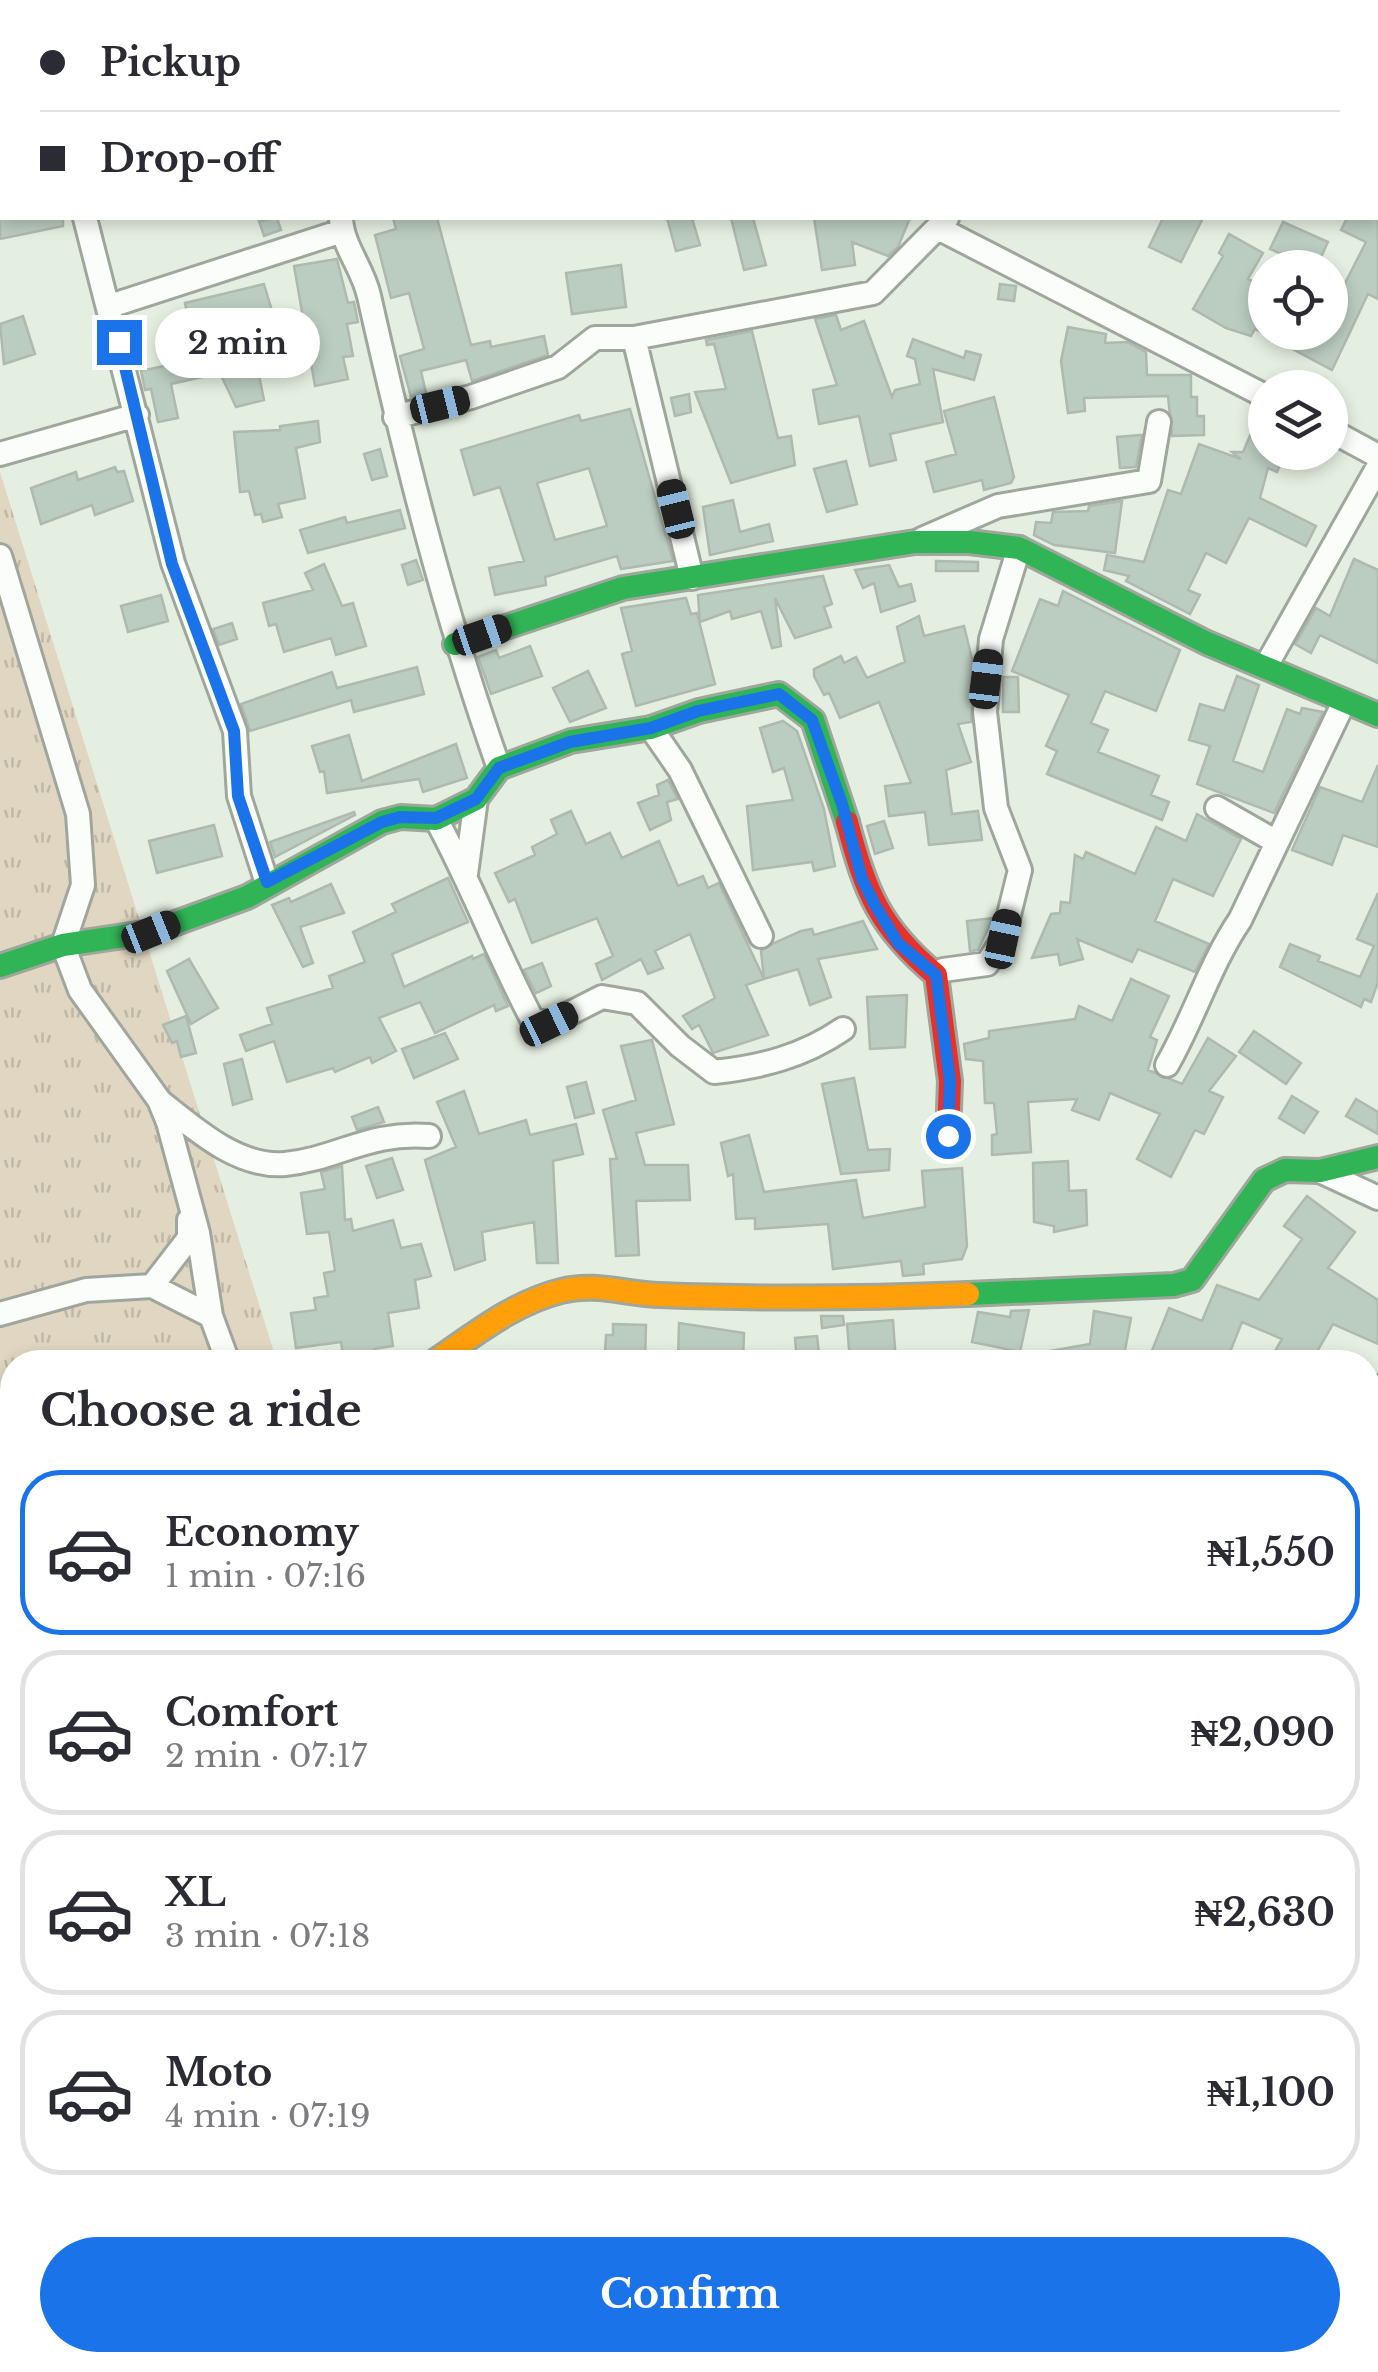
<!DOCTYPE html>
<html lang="en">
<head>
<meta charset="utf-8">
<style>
  :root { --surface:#fff; --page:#f7f7f7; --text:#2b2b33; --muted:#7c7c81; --line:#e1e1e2; --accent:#1a73e8 }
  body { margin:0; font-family:"Libre Baskerville",serif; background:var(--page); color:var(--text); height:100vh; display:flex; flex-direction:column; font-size:38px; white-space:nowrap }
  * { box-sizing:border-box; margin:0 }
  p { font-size:32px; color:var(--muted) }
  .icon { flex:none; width:55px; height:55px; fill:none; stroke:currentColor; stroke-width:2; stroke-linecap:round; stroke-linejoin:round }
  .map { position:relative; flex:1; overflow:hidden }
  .drawer { position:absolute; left:0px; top:1350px; width:1380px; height:1022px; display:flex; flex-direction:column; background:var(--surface); border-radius:40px 40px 0 0; box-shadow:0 5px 15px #0003 }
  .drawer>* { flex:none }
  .banner { position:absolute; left:0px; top:0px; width:1380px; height:220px; box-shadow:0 5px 15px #0003; display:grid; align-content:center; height:220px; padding:0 40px; background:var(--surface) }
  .controls { position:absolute; left:1248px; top:250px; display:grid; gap:20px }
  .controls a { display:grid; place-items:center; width:100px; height:100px; border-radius:50%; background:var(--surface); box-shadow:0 5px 15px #0003; font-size:50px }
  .end { position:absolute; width:45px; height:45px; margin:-22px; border:12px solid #1a73e8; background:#fff; box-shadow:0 0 0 5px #fff }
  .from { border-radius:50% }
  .bubble { position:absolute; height:70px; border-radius:35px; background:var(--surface); box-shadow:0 5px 15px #0003; font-size:32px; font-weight:700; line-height:70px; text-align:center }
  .car { position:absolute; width:30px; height:60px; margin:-30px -15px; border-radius:12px; box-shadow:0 0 8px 2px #0007; background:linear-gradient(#222 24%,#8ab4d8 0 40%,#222 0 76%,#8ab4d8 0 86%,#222 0) }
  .banner b { display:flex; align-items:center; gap:35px; height:95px; font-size:38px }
  .banner b+b { border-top:2px solid var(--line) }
  .banner i { width:25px; height:25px; background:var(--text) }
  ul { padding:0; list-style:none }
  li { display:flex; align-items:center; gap:30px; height:165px; margin:0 20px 15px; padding:0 20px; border:5px solid var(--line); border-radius:40px }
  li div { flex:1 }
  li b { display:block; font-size:38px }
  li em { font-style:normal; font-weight:700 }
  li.current { border-color:var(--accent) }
  li>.icon { width:90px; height:90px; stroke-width:1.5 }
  h2 { padding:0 40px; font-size:45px; line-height:120px }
  .action { display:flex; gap:20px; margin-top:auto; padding:20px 40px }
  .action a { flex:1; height:115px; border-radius:60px; background:var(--accent); color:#fff; font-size:40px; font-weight:700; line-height:115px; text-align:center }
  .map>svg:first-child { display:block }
</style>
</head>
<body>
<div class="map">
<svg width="1378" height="2372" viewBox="0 0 1378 2372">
  <defs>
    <pattern id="grass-tufts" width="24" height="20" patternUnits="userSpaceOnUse" patternTransform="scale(2.5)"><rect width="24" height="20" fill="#e0d6c1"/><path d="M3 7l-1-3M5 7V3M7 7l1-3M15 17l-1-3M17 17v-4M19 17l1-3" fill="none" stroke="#c0b8a6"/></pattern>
  </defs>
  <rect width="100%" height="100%" fill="#e5efe1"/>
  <path fill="url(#grass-tufts)" d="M 0,472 L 277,1362 L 12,1362 L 12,2067 L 0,2021 Z
    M 92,2360 L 543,2360 L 547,2372 L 96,2372 Z"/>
  <path fill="#bbccc1" stroke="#aeb9b0" stroke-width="2.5" fill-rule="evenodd" d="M 0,218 L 63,218 L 63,226 L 0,239 Z
    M 277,218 L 281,230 L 264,236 L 259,221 Z
    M 393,218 L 437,218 L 471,345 L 490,341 L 491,347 L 544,336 L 548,355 L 472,381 L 466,360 L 421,371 L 426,393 L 411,397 L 400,356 L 424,349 L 409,293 L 391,298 L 375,235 L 396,229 Z
    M 667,218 L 692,218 L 700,245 L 676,251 Z
    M 731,218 L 753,218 L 766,265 L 744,270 Z
    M 814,218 L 910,218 L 898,247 L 888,256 L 852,242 L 855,265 L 822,270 Z
    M 1163,218 L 1203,218 L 1181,262 L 1149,247 Z
    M 1347,218 L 1378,218 L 1378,299 L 1368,294 L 1332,370 L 1255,329 L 1251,336 L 1226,328 L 1193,309 L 1223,256 L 1219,253 L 1229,234 L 1263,253 L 1248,279 L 1265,287 L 1265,332 L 1330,332 L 1330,281 L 1343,287 L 1366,242 L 1341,230 Z
    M 1283,222 L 1328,242 L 1316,268 L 1289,268 L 1293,259 L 1270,249 Z
    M 337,259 L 348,303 L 354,302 L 358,322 L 347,324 L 353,356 L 343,357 L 348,379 L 315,386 L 294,266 Z
    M 621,265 L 626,307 L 572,314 L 566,273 Z
    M 264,284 L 287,361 L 258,370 L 264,400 L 236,407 L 220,373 L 171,384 L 178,418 L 158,422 L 151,389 L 145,390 L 141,371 L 196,359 L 185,303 Z
    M 1000,284 L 1016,286 L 1014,301 L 998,299 Z
    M 836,315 L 841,330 L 864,321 L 892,397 L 895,390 L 920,384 L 915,359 L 907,356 L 913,339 L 964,358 L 966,351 L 981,355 L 974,380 L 933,369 L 943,422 L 890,434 L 896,460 L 870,466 L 859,416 L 819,424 L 813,390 L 837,385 L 815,319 Z
    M 23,316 L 35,354 L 4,364 L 0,324 Z
    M 1068,327 L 1106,334 L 1105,343 L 1127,342 L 1146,352 L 1147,375 L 1191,375 L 1191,397 L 1197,397 L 1197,416 L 1204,416 L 1204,435 L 1172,436 L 1168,396 L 1084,398 L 1085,411 L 1068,413 L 1061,361 Z
    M 752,331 L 778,438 L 791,436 L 795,465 L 731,483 L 695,392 L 726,389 L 714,344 L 707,345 L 706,340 Z
    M 689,394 L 691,412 L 675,416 L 671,398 Z
    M 994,397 L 1014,477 L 1011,483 L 984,490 L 982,480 L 934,492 L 926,462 L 956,454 L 944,411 Z
    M 630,409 L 673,561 L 621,569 L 617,556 L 545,577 L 546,585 L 495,595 L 489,568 L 524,561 L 500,487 L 474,495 L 461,450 L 579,415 L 581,421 ZM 589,468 L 607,526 L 555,540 L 537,483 Z
    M 1261,410 L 1265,411 L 1265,452 L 1285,452 L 1277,472 L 1268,468 L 1260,498 L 1316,526 L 1306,546 L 1249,518 L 1226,563 L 1206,553 L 1188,590 L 1200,595 L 1190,614 L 1126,581 L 1129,576 L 1104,570 L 1107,555 L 1144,562 L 1168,490 L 1181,494 L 1199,444 L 1241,459 L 1232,452 L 1243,452 Z
    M 318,421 L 320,442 L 296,448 L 305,498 L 278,504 L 282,517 L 263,522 L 261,514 L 255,515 L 249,491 L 240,492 L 234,432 L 280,430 L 280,426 Z
    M 1142,435 L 1136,467 L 1120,468 L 1117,437 Z
    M 380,449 L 387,476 L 372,480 L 364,454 Z
    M 846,461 L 857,504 L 827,512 L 814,469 Z
    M 115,467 L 117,472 L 124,471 L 133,501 L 95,515 L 92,505 L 41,524 L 31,488 L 76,472 L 78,480 Z
    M 733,500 L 740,532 L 769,524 L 773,541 L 710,555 L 703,507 Z
    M 1122,501 L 1115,553 L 1054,545 L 1034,535 L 1036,522 L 1051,523 L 1053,512 L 1088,511 L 1089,506 Z
    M 400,510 L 405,528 L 308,553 L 300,530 L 345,517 L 347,523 Z
    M 1354,559 L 1378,570 L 1378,663 L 1320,635 L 1311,653 L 1295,644 L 1316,608 L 1330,616 Z
    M 416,560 L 423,580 L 408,585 L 402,565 Z
    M 936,561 L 978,562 L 978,571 L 936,571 Z
    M 324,564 L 342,606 L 353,603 L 366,646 L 336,655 L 331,638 L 284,652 L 276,624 L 269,626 L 263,603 L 313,590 L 305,573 Z
    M 889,565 L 899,587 L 911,584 L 915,601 L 881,612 L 874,583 L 863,588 L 855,570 Z
    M 823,576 L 832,604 L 824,607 L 831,627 L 795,638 L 775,598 L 781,646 L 772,648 L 761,611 L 732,619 L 730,611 L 700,622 L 698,595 Z
    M 1063,591 L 1180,650 L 1156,711 L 1105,691 L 1091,723 L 1108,730 L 1098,752 L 1159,776 L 1151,795 L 1169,802 L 1162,820 L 1047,774 L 1057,751 L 1046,746 L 1069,695 L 1012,671 L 1040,599 L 1058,606 Z
    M 161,595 L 168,621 L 128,632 L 121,606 Z
    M 686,598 L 691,614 L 697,613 L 715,684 L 636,706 L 622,654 L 632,651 L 621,608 Z
    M 919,616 L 924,636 L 964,626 L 974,667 L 971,722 L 958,724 L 971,762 L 946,770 L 952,814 L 978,811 L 982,840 L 929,845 L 925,812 L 889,816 L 885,786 L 911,783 L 879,702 L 840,718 L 829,693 L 824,695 L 814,676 L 814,669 L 841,656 L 844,663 L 856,657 L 867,678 L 905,662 L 897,627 Z
    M 232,623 L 237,639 L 219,645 L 213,629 Z
    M 530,646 L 542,676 L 491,694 L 478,657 L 496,650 L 499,658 Z
    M 417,667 L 424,694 L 354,712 L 351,700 L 250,731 L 241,704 L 332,672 L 337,688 Z
    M 588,671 L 606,708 L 570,722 L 553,688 Z
    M 1237,676 L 1259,685 L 1233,761 L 1263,772 L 1287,709 L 1300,714 L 1302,708 L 1323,712 L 1274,813 L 1197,784 L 1210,746 L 1189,740 L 1200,704 L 1224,711 Z
    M 1003,677 L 1018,677 L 1019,712 L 1003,712 Z
    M 783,721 L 797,731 L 824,809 L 835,866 L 814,871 L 812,862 L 753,870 L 747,806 L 793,800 L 784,768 L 773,772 L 760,728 Z
    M 349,735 L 362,781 L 456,744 L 467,778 L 423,792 L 419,779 L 327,793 L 324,771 L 320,772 L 312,746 Z
    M 1378,765 L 1378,847 L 1343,835 L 1332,865 L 1292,850 L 1320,787 L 1362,802 Z
    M 668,780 L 678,799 L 667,802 L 671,820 L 650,830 L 638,803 L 659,795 L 657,785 Z
    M 571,811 L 586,844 L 610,833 L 622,858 L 659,841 L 678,886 L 703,876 L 708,888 L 719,883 L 764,979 L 746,985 L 768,1035 L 713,1053 L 699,1025 L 692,1029 L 683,1016 L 715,998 L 690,934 L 655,951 L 663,968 L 648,974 L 641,959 L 602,980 L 596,964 L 613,956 L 597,918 L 532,943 L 515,899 L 509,902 L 495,873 L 535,855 L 532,847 L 557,834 L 551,820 Z
    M 354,812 L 355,815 L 275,857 L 270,842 Z
    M 1197,814 L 1241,839 L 1213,896 L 1173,879 L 1155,921 L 1209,944 L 1195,972 L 1138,949 L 1132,962 L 1077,939 L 1083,959 L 1060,965 L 1058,954 L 1032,958 L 1051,914 L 1060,913 L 1061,902 L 1070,903 L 1075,855 L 1083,859 L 1086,852 L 1135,874 L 1156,827 L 1186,841 Z
    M 884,821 L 893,848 L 875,854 L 867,826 Z
    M 214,825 L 222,856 L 157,873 L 149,841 Z
    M 448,878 L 468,922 L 392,954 L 404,987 L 472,956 L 473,959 L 484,954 L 508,1006 L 496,1011 L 494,1005 L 435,1033 L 420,1002 L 379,1018 L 396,1051 L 372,1063 L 370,1057 L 335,1072 L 333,1068 L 287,1082 L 274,1041 L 246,1051 L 240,1035 L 272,1024 L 267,1008 L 333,988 L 329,976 L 365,962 L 353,932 L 396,912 L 392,904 Z
    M 331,884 L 344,913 L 300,927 L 313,963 L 303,967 L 272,905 L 289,898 L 291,902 Z
    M 1378,893 L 1378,982 L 1371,1002 L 1364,999 L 1361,1007 L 1280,967 L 1290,944 L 1320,956 L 1318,961 L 1360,977 L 1374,946 L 1357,939 Z
    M 993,918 L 978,950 L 970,951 L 967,921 Z
    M 863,921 L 877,949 L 818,959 L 831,997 L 810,1005 L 798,969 L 764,979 L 761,951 L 774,943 L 801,931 L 812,929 L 814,935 Z
    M 189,959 L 218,1008 L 191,1024 L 167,971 Z
    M 542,963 L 551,986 L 536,993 L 524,970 Z
    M 1131,979 L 1169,996 L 1150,1037 L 1157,1040 L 1148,1070 L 1182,1084 L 1208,1038 L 1236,1056 L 1209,1091 L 1223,1097 L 1204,1134 L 1195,1130 L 1171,1177 L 1137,1159 L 1160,1114 L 1110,1093 L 1099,1120 L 1072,1110 L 1077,1099 L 1028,1102 L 1031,1152 L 992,1155 L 992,1135 L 997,1134 L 994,1103 L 985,1103 L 983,1061 L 966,1059 L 964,1044 L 989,1038 L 989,1031 L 1075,1019 L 1079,1006 L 1112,1021 Z
    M 907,995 L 905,1047 L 870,1049 L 867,997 Z
    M 186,1016 L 196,1053 L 181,1057 L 177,1041 L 172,1043 L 163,1025 Z
    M 1254,1031 L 1301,1063 L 1286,1084 L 1239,1052 Z
    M 445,1033 L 458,1059 L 414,1078 L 402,1049 Z
    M 652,1040 L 674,1124 L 636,1133 L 645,1165 L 688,1165 L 690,1200 L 636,1201 L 639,1255 L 616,1256 L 610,1159 L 617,1159 L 603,1110 L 636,1100 L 621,1046 Z
    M 242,1059 L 252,1099 L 233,1105 L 224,1064 Z
    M 854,1078 L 868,1150 L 890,1149 L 889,1170 L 841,1174 L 822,1084 Z
    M 586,1082 L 594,1113 L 575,1118 L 567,1087 Z
    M 464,1091 L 479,1134 L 526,1120 L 530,1135 L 576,1124 L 583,1154 L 553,1161 L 558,1263 L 537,1263 L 534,1222 L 482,1232 L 485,1260 L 455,1270 L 425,1160 L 456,1147 L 437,1102 Z
    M 1292,1096 L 1318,1112 L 1304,1133 L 1279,1118 Z
    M 1356,1099 L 1378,1112 L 1378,1134 L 1346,1116 Z
    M 378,1107 L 384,1122 L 357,1130 L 352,1117 Z
    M 749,1135 L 764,1192 L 856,1180 L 863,1218 L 925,1207 L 922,1171 L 962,1168 L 967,1246 L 962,1259 L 923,1264 L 924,1274 L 903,1276 L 901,1261 L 833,1269 L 828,1224 L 755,1229 L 755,1218 L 736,1219 L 733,1174 L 728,1176 L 721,1143 Z
    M 392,1158 L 403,1190 L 377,1198 L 366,1166 Z
    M 1068,1161 L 1069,1191 L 1086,1190 L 1087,1225 L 1054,1232 L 1054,1226 L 1034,1222 L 1033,1163 Z
    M 342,1166 L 345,1220 L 351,1219 L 353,1231 L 393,1220 L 401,1248 L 421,1244 L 431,1276 L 415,1280 L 419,1308 L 388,1313 L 393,1346 L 374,1349 L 376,1362 L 344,1362 L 341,1342 L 296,1348 L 291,1313 L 316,1310 L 314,1298 L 328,1296 L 324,1273 L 335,1271 L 329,1232 L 307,1234 L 301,1193 L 325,1189 L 321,1172 Z
    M 1307,1196 L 1355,1232 L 1328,1268 L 1378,1300 L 1378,1344 L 1333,1324 L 1311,1362 L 1280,1362 L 1271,1358 L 1282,1339 L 1242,1322 L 1226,1362 L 1175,1362 L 1151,1353 L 1169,1308 L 1202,1321 L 1217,1285 L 1259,1300 L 1302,1239 L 1284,1226 Z
    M 1029,1310 L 1020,1352 L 972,1342 L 978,1312 L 1010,1317 L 1011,1311 Z
    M 1094,1311 L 1131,1318 L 1124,1356 L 1106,1352 L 1104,1362 L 1044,1358 L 1044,1352 L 1090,1344 Z
    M 821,1316 L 843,1316 L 844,1325 L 822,1328 Z
    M 893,1320 L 896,1362 L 850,1362 L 847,1324 Z
    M 679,1323 L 744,1333 L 743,1362 L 678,1362 Z
    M 613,1324 L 646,1325 L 645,1362 L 616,1362 L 616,1352 L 605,1352 L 606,1335 L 613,1335 Z
    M 817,1336 L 820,1362 L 797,1362 L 795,1338 Z"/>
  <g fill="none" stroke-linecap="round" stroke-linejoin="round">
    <defs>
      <path id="street" d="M 28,0 L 29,2
        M 283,0 L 284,2
        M 767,2 L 769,0
        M 1059,2 L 1060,0
        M 85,218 L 173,563 L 235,731 L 239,796 L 267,883
        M 341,218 C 342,246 363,268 369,296 C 405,456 444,613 499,768
        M 940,229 L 1265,396
        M 110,306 L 342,231
        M 634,338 L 692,578
        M 395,417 L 471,397 L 558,367 L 595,338 L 634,338 L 873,293 L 947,218
        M 1330,430 L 1378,456
        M 0,454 L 137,415
        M 922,539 L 998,506 L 1149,481 L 1159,422
        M 0,556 L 78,814 L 83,885 L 63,945 L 80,990 L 159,1100 L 168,1122 L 198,1233 L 211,1316 L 228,1362
        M 1266,666 L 1378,467
        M 651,728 L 680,770 L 761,936
        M 1217,808 L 1275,841
        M 436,819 C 472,885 497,953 532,1019 L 549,1024 L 602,997 L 637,1003 L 680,1046 L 714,1072 C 761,1067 804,1056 843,1029
        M 466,874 L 476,799
        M 936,975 L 943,970 L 987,964 L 1003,939 L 1020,870 L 996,808 L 985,712 L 991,639 L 1019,548
        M 1167,1065 C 1194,1018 1210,964 1240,920 L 1344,702
        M 161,1102 C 195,1129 238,1168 285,1164 C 337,1159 369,1131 429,1136
        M 1320,1171 L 1378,1198
        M 152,1286 L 211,1316
        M 0,1314 L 86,1290 L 152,1286 L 189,1238 L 189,1220
        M 1368,1404 L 1378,1387
        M 1368,1792 L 1378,1782
        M 1368,1862 L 1378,1852
        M 0,1871 L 12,1872
        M 1368,1925 L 1378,1973
        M 0,1953 L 12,1955
        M 0,1992 L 12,2058
        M 0,2133 L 12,2131
        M 0,2354 L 12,2351
        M 97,2360 L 100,2372
        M 521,2360 L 524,2372
        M 1225,2360 L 1227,2372
        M 640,2372 L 694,2360
        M 967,2372 L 970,2360"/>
      <path id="fast" d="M 455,644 L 623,588 L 915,542 L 969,542 L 1019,548 L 1207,643 L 1378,715
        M 0,966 L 63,945 L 151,932 L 247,897 L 382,822 L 401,817 L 436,819 L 476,799 L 499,768 L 571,741 L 651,728 L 699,711 L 779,694 L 813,720 L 847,822
        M 968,1294 L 1174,1285 L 1192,1280 L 1264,1180 L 1285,1170 L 1320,1171 L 1378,1157"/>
      <path id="slow" d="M 434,1362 C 474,1335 513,1303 561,1291 C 595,1282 626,1294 660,1295 C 762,1299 865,1298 968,1294"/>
      <path id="jam" d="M 847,822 C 866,893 879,927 936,975 L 950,1081 L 948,1136"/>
    </defs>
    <use href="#street" stroke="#9fa79c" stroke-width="28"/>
    <use href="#fast" stroke="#9fa79c" stroke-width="28"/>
    <use href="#slow" stroke="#9fa79c" stroke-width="28"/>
    <use href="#jam" stroke="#9fa79c" stroke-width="28"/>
    <use href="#street" stroke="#fbfdfa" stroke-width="22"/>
    <use href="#fast" stroke="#30b455" stroke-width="22"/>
    <use href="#slow" stroke="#ff9f0a" stroke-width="22"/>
    <use href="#jam" stroke="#e5322d" stroke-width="22"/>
  </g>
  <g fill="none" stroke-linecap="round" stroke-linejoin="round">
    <path stroke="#1a73e8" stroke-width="12" d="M 119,342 L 172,564 L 234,731 L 238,796 L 267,882 L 382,822 L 400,817 L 436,818 L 476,799 L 499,768 L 570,742 L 651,728 L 698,711 L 779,694 L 812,720 L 842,804 L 862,879 L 875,905 L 898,943 L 936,975 L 950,1081 L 948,1136"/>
  </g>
</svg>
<div class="controls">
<a><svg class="icon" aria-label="locate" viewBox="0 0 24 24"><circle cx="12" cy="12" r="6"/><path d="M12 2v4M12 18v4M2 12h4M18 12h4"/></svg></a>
<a><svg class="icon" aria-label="layers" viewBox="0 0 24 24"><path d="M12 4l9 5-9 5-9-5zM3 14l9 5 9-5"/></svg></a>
</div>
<i class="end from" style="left:948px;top:1136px"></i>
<i class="end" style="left:119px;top:342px"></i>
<div class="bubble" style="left:155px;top:308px;width:165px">2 min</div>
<i class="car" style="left:440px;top:405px;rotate:76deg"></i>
<i class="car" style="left:676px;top:509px;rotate:346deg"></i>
<i class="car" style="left:482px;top:635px;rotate:71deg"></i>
<i class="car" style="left:986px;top:679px;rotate:7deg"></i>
<i class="car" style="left:151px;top:932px;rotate:68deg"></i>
<i class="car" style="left:1003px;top:939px;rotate:12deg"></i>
<i class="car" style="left:549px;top:1024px;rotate:64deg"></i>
<div class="banner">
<b><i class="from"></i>Pickup</b>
<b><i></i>Drop-off</b>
</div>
<section class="drawer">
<h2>Choose a ride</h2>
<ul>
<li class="current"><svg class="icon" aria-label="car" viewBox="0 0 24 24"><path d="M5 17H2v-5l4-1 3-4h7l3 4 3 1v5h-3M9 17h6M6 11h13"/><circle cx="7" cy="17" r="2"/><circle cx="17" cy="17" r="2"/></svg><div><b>Economy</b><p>1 min · 07:16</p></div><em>₦1,550</em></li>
<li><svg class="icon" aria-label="car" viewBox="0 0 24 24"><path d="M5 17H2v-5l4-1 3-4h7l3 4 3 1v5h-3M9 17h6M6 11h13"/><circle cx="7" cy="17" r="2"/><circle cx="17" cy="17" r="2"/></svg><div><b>Comfort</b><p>2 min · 07:17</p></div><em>₦2,090</em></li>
<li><svg class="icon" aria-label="car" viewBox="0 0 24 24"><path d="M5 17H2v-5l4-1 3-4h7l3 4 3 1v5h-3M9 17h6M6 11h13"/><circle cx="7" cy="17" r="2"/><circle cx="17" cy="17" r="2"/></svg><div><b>XL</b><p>3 min · 07:18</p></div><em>₦2,630</em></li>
<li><svg class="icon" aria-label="car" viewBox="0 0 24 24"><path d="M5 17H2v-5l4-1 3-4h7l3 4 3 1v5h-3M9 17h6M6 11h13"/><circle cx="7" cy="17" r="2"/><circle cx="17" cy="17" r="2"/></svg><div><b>Moto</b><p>4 min · 07:19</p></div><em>₦1,100</em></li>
</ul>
<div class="action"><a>Confirm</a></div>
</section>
</div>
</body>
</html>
